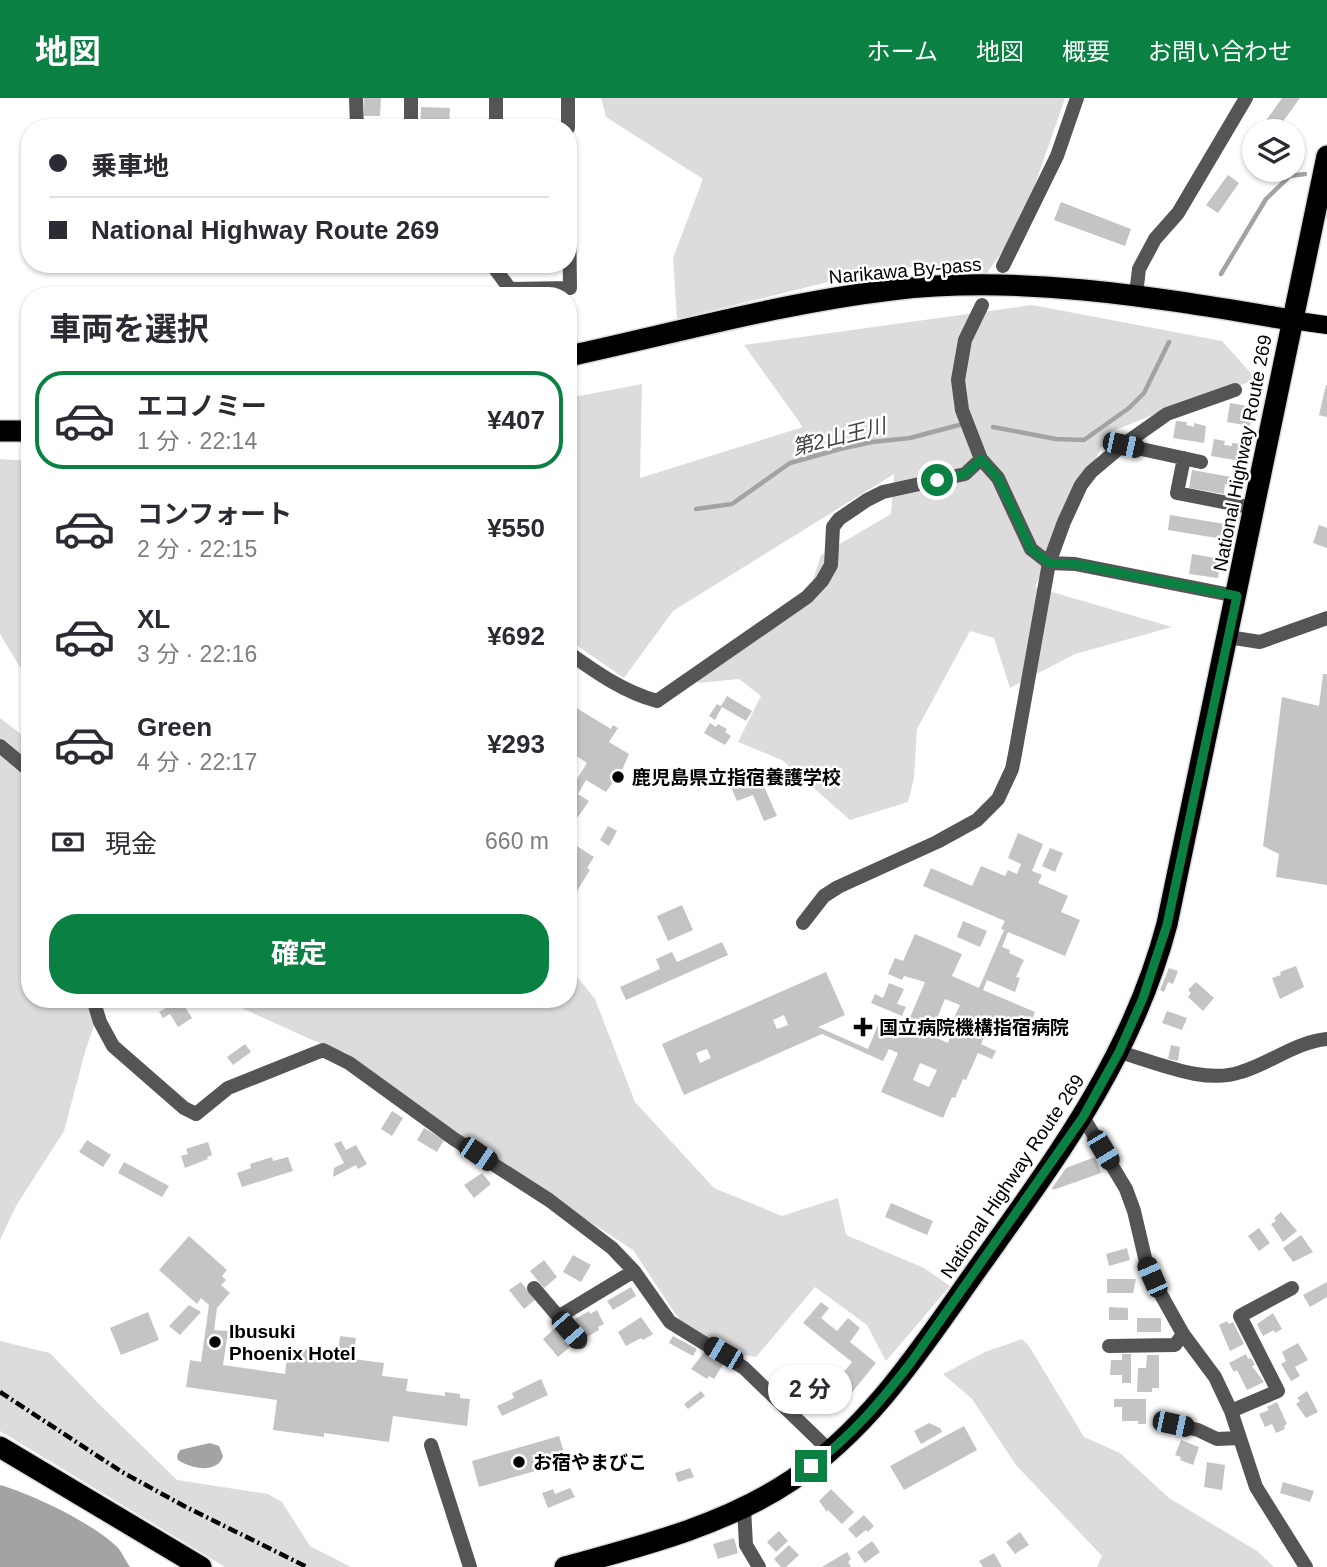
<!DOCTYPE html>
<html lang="ja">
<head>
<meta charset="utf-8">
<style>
  :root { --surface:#fff; --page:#f2f2f3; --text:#2b2b33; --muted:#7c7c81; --line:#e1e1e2; --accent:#0b8043 }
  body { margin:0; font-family:Arial,"Noto Sans JP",sans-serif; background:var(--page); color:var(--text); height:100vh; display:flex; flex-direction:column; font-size:26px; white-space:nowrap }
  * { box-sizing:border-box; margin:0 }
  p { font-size:23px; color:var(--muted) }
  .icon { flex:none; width:38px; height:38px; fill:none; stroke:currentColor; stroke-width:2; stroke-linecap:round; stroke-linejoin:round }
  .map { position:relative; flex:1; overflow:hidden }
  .drawer { position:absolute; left:21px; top:189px; width:556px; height:721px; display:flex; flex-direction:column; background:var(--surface); border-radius:28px; box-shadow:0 2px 5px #0004 }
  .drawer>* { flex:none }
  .guide { position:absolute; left:21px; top:21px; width:556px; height:154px; border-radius:28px; box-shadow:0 2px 5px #0004; display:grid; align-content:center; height:154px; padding:0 28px; background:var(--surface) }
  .fabs { position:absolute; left:1242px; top:21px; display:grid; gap:14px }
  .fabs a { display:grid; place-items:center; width:63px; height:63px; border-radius:50%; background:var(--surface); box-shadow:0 2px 5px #0004; font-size:35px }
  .end { position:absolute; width:32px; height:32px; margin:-16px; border:9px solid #0b8043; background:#fff; box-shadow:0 0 0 4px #fff }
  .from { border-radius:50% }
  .bubble { position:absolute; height:49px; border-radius:24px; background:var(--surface); box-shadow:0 2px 5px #0004; font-size:23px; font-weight:700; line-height:49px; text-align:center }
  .car { position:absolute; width:21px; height:42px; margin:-21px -10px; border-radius:9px; box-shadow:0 0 5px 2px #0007; background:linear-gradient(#222 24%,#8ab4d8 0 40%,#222 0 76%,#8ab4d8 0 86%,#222 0) }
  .guide b { display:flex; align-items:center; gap:24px; height:66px; font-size:26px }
  .guide b+b { border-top:2px solid var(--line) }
  .guide i { width:18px; height:18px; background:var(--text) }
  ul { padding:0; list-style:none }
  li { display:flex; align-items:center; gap:21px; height:98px; margin:0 14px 10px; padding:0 14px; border:4px solid transparent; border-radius:28px }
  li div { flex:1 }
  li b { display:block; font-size:26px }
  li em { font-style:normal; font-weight:700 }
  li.on { border-color:var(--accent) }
  li>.icon { width:63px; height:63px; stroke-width:1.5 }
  h2 { padding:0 28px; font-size:32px; line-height:84px }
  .pay { display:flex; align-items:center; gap:18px; height:77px; padding:0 28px; font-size:26px }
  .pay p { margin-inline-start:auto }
  .button { display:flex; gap:14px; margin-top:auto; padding:14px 28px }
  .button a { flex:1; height:80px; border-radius:28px; background:var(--accent); color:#fff; font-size:28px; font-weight:700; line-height:80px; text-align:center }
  header { display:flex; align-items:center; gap:42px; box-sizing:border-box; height:98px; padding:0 35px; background:var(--accent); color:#fff }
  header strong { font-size:33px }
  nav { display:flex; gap:38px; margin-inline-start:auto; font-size:24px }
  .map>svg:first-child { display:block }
</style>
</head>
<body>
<header>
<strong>地図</strong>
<nav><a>ホーム</a><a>地図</a><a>概要</a><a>お問い合わせ</a></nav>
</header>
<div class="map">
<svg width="1327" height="1469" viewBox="0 0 1327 1469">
  <rect width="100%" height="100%" fill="#fff"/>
  <path fill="#dcdcdc" d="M 601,0 L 1065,0 L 1021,127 L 987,175 L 893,168 L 677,221 L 673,160 L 703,81 L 606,19 Z
    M 1032,207 L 1222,243 L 1257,282 L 1192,301 L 1108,335 L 1035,489 L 1172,529 L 1075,556 L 1010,590 L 994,540 L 970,533 L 917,631 L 914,680 L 908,704 L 850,722 L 782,662 L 738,644 L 761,598 L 739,581 L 698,585 L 697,574 L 810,491 L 821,457 L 891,416 L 894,376 L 673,513 L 624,580 L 569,542 L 569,300 L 642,286 L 640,380 L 803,329 L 744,247 Z
    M 0,361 L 30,363 L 30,577 L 19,568 L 0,536 Z
    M 0,620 L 30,643 L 30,901 L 103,901 L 85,954 L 64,1033 L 16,1108 L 0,1142 Z
    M 569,869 L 595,901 L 635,1004 L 714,1090 L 782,1118 L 838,1100 L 846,1137 L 924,1170 L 950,1188 L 886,1263 L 867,1227 L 815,1189 L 756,1259 L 723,1253 L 682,1226 L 633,1152 L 489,1058 L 346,955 L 312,942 L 244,911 L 233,901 L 569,901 Z
    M 1022,1241 L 1029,1248 L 1084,1339 L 1120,1355 L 1169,1400 L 1257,1453 L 1274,1469 L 1097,1469 L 1102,1458 L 1016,1367 L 972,1301 L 943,1276 L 985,1254 Z
    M 0,1243 L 50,1255 L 98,1305 L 177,1382 L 268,1396 L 282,1404 L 310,1448 L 351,1469 L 225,1469 L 0,1333 Z"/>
  <path fill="#a3a3a3" d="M 210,1345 L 219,1348 L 223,1358 C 218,1376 191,1371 178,1362 L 177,1358 L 180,1352 Z
    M 0,1387 C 32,1396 90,1424 115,1447 C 121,1452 125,1462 130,1469 L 0,1469 Z"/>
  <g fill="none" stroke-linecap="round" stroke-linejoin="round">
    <path stroke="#a3a3a3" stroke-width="4.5" d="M 1221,176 L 1266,101 L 1290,78 L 1305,76
      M 993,329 L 1056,341 L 1084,342 L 1129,310 L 1144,295 L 1169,244
      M 696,411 L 732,406 L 790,365 L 840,351 L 872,344 L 910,340 L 959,327"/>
  </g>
  <path fill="#c4c4c4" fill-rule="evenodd" d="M 364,0 L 381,0 L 380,18 L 364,18 Z
    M 1282,0 L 1300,0 L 1276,33 L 1263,33 L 1260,31 Z
    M 421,9 L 450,10 L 449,30 L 420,30 Z
    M 1228,77 L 1239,85 L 1218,115 L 1206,107 Z
    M 1061,104 L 1131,131 L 1125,148 L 1054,122 Z
    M 1326,287 L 1327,287 L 1327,319 L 1319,317 Z
    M 1230,305 L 1253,309 L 1250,328 L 1227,324 Z
    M 1176,323 L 1187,324 L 1186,327 L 1194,329 L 1194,325 L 1206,328 L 1204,345 L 1173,340 Z
    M 1214,341 L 1225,343 L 1224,347 L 1232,348 L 1232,345 L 1244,346 L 1241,363 L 1211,358 Z
    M 1192,372 L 1231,379 L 1229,387 L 1225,386 L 1224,396 L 1189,390 Z
    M 1170,417 L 1225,426 L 1223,441 L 1168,432 Z
    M 1319,427 L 1327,430 L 1327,450 L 1313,445 Z
    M 1192,456 L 1221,461 L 1218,480 L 1189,476 Z
    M 1323,576 L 1327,576 L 1327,787 L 1276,779 L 1279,756 L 1263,748 L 1282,599 L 1319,608 Z
    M 727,598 L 752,613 L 746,623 L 722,609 L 715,622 L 709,618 L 717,606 L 721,608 Z
    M 570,606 L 611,631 L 613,627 L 618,630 L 609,644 L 629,656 L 623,670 L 606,694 L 586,682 L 578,696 L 589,703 L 578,719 L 569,714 L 569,691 L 570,692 L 587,665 L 569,653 Z
    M 710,625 L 716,629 L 718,626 L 727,631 L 725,634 L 731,638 L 725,647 L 704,635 Z
    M 759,677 L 777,718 L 764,723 L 753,697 L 737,703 L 731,689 L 744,684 L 743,681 Z
    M 608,728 L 617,733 L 609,748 L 600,742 Z
    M 1018,735 L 1043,746 L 1032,773 L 1042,777 L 1038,785 L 1068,798 L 1061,814 L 1080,822 L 1065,858 L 1008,834 L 1002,849 L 1010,852 L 1009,855 L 1024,862 L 1016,879 L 1020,880 L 1015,894 L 987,882 L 983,892 L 1035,914 L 1026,936 L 996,923 L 993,930 L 989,928 L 981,946 L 996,953 L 992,961 L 978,955 L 966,982 L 963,981 L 955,1000 L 952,999 L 943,1020 L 881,994 L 898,955 L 889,951 L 883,963 L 822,936 L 684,997 L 662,946 L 826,874 L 845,917 L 818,929 L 868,951 L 878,927 L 889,932 L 892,923 L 906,929 L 925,884 L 904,878 L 902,882 L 888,876 L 895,860 L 903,863 L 915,836 L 962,856 L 952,878 L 979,890 L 1004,832 L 1001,831 L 1005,823 L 923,788 L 931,770 L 972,788 L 981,768 L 1005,778 L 1008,772 L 1017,776 L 1021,766 L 1008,760 ZM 945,901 L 960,907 L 948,933 L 952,935 L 948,945 L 930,937 ZM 784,917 L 788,927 L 777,931 L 773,922 ZM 707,951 L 711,960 L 700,965 L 696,955 ZM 920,965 L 937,972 L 929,989 L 913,982 Z
    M 569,743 L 594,759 L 587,770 L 590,772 L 569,806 Z
    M 1050,750 L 1063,755 L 1055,774 L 1042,768 Z
    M 682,807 L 693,832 L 668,843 L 657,818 Z
    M 963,823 L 987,833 L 980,849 L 957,839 Z
    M 722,844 L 728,857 L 626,902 L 620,889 L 660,871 L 656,861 L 672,854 L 677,864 Z
    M 1296,868 L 1304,889 L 1280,901 L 1272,880 L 1281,877 L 1280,874 Z
    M 1169,870 L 1178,873 L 1173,886 L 1168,884 L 1164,894 L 1160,892 Z
    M 1196,884 L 1214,900 L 1203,913 L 1188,899 L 1191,895 L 1188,892 Z
    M 889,885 L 904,891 L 897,906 L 906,909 L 902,918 L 871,905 L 875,896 L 883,900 Z
    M 160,901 L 180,901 L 192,920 L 178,929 L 170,916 L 163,920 L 159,914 L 166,910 Z
    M 1167,913 L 1187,920 L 1182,932 L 1162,925 Z
    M 245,946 L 251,954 L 233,967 L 227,959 Z
    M 1171,947 L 1180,949 L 1178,963 L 1168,961 Z
    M 392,1013 L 403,1020 L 392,1038 L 381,1031 Z
    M 424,1030 L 444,1042 L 437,1054 L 417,1042 Z
    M 87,1042 L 111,1057 L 103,1069 L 79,1054 Z
    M 341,1043 L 346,1052 L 356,1047 L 367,1066 L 358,1071 L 356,1067 L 333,1079 L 334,1070 L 344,1065 L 334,1046 Z
    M 208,1044 L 212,1057 L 207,1059 L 208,1061 L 185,1070 L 181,1058 L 188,1056 L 186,1051 Z
    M 272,1059 L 273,1063 L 288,1059 L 293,1073 L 242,1089 L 237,1075 L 251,1070 L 250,1066 Z
    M 1095,1059 L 1101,1075 L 1053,1092 L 1052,1090 L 1066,1070 Z
    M 124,1064 L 169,1088 L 162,1099 L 118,1075 Z
    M 482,1075 L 491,1086 L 474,1100 L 464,1087 Z
    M 891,1105 L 933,1123 L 927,1137 L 885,1119 Z
    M 1281,1114 L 1297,1133 L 1283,1144 L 1271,1126 L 1276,1123 L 1274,1120 Z
    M 1259,1130 L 1270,1145 L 1259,1153 L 1248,1138 Z
    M 1301,1137 L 1313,1154 L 1293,1164 L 1283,1150 Z
    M 189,1138 L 227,1172 L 222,1178 L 226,1182 L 221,1187 L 230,1195 L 217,1210 L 214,1232 L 228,1233 L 223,1267 L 285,1276 L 288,1249 L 338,1256 L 340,1238 L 356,1240 L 353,1261 L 384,1265 L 382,1278 L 408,1281 L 406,1293 L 445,1298 L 445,1294 L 460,1296 L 460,1300 L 470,1301 L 467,1328 L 393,1318 L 389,1344 L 324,1335 L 324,1339 L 273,1332 L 277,1302 L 186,1289 L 190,1262 L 201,1264 L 209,1207 L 201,1200 L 197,1206 L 159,1172 Z
    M 1127,1150 L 1130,1162 L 1109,1168 L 1106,1156 Z
    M 573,1157 L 591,1167 L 581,1184 L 563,1174 Z
    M 544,1162 L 557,1179 L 544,1190 L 530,1173 Z
    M 1107,1181 L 1136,1181 L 1133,1195 L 1107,1195 Z
    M 521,1184 L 535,1202 L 524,1211 L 509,1192 Z
    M 1327,1184 L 1327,1199 L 1310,1209 L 1303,1197 Z
    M 631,1189 L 636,1198 L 613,1212 L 607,1203 Z
    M 821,1204 L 829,1210 L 821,1220 L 837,1233 L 848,1220 L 860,1230 L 850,1244 L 876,1265 L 849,1298 L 834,1286 L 852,1264 L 803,1225 Z
    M 189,1207 L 201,1214 L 180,1237 L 169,1228 Z
    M 1109,1209 L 1128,1210 L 1128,1222 L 1109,1222 Z
    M 597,1212 L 604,1226 L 598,1229 L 599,1232 L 585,1240 L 575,1221 L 589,1213 L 590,1216 Z
    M 148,1214 L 159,1242 L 121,1257 L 110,1230 Z
    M 1273,1215 L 1282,1231 L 1275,1235 L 1274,1232 L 1263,1238 L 1257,1226 Z
    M 641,1219 L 653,1236 L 643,1242 L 641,1240 L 626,1248 L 618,1234 Z
    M 1137,1220 L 1161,1220 L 1161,1234 L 1137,1234 Z
    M 1227,1223 L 1229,1226 L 1233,1224 L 1244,1246 L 1230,1253 L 1219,1227 Z
    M 555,1230 L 571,1248 L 558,1259 L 543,1241 Z
    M 673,1238 L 697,1251 L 693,1258 L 669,1245 Z
    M 1298,1245 L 1308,1262 L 1295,1269 L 1300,1278 L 1291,1283 L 1281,1266 L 1286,1263 L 1282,1254 Z
    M 705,1253 L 724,1265 L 714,1281 L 709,1278 L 707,1281 L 691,1271 Z
    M 1122,1256 L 1131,1256 L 1131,1285 L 1122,1285 L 1122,1277 L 1110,1277 L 1111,1262 L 1122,1262 Z
    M 1246,1256 L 1248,1261 L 1251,1260 L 1255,1267 L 1252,1268 L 1264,1284 L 1247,1292 L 1237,1272 L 1234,1274 L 1229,1265 Z
    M 1147,1257 L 1159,1257 L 1159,1290 L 1152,1290 L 1152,1294 L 1137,1294 L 1138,1270 L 1146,1270 Z
    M 541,1281 L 548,1297 L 502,1318 L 497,1308 L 514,1300 L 512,1295 Z
    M 701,1293 L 705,1298 L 688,1311 L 684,1306 Z
    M 1307,1293 L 1318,1314 L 1306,1320 L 1296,1306 L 1300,1303 L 1297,1300 Z
    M 1114,1301 L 1146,1301 L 1146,1326 L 1138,1326 L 1138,1323 L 1122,1323 L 1122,1309 L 1114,1309 Z
    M 1277,1304 L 1287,1326 L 1284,1328 L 1285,1331 L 1276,1335 L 1272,1326 L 1265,1329 L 1259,1316 L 1269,1312 L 1267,1309 Z
    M 929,1325 L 940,1330 L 942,1334 L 921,1346 L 914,1333 Z
    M 964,1328 L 977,1352 L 904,1392 L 890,1368 Z
    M 559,1338 L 567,1364 L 479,1389 L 472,1363 Z
    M 1181,1342 L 1199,1349 L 1193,1367 L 1180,1362 L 1181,1359 L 1175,1357 Z
    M 1207,1364 L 1225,1367 L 1222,1392 L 1204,1389 Z
    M 690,1370 L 694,1379 L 678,1384 L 675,1375 Z
    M 1283,1384 L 1314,1393 L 1310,1404 L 1280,1395 Z
    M 570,1390 L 575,1399 L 548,1410 L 542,1395 L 553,1391 L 555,1396 Z
    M 831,1391 L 854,1414 L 842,1426 L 828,1412 L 827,1414 L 819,1403 Z
    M 864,1417 L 874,1428 L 868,1434 L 866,1432 L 856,1440 L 848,1431 Z
    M 779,1433 L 788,1443 L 776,1454 L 767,1444 Z
    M 1020,1434 L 1029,1447 L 1015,1456 L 1006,1444 Z
    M 734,1440 L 738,1455 L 718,1461 L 713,1446 Z
    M 872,1443 L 880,1454 L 865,1465 L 857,1454 Z
    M 789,1447 L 799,1457 L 786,1469 L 781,1469 L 774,1461 Z
    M 847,1454 L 851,1461 L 848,1464 L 851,1469 L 822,1469 Z
    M 994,1455 L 1002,1469 L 983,1469 L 979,1463 Z"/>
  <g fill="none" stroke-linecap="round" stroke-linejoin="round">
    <defs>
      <path id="major" d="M 1291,222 L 1327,227"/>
      <path id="highway" d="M 569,258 C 675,235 782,205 891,192 C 1025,176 1159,200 1291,222
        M 0,333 L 30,333
        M 0,1349 L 201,1469
        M 565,1469 C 642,1448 725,1427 792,1382 C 870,1330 920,1252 973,1177 C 1053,1064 1131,963 1167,826 L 1327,58"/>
    </defs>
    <use href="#major" stroke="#dbdbdb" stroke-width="20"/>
    <use href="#highway" stroke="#dbdbdb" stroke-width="24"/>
    <path stroke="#555" stroke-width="14" d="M 356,0 L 357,30
      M 568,0 L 568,30
      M 411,30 L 411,0
      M 496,30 L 496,0
      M 496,166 L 496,172 L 510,191 L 570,190 L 569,113
      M 1003,168 L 1057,58 L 1077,0
      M 1136,196 L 1139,171 L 1155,141 L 1178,115 L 1246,0
      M 982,207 L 965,242 L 958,282 L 962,312 L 981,361 L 998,380 L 1031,451 L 1049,465 L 1075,466 L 1236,498
      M 1123,347 L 1201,364
      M 1184,360 L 1177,395 L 1254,410
      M 1228,539 L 1260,544 L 1327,520
      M 569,555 C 597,575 624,594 657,603 L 807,499 L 822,483 L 831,467 L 833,429 L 839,421 L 867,402 L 883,394 L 965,376 L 981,361
      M 0,648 L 30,673
      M 803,825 L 824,798 L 838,789 L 937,744 L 977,722 L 998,701 L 1012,671 L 1015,656 L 1049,465 L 1064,424 L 1081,387 L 1091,374 L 1123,347 L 1167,316 L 1235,292
      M 93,901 L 100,924 L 113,948 L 184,1010 L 196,1016 L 228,990 L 323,952 L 349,965 L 454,1041 L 549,1102 L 612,1150 L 634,1173 L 670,1224 L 744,1270 L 831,1354
      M 1119,954 C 1156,964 1204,987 1241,974 C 1271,965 1295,944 1327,941
      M 1083,1019 L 1126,1091 L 1134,1113 L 1146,1164 L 1159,1193 L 1183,1236 L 1215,1279 L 1231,1313 L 1256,1389 L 1306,1469
      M 534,1190 L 580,1244
      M 558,1219 L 634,1173
      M 1109,1248 L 1175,1247 L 1183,1236
      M 1231,1313 L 1278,1293 L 1240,1218 L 1292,1190
      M 1173,1326 L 1198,1332 L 1217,1341 L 1239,1340
      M 431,1347 L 470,1469
      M 744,1410 L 746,1447 L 759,1469"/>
    <use href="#major" stroke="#000" stroke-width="18"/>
    <use href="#highway" stroke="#000" stroke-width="21"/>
    <path stroke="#000" stroke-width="4.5" stroke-dasharray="10 3.5 2 3.5" stroke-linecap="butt" d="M 0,1294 L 122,1374 L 184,1408 L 307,1469"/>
  </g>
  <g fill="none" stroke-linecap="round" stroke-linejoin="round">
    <path stroke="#0b8043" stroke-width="9" d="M 811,1368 C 851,1339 882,1302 912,1263 L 1083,1019 L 1119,954 L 1143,900 L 1167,827 L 1237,498 L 1075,466 L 1049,465 L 1031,451 L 998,380 L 981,361 L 965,376 L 937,382"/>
  </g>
  <g fill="#000" stroke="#fff" stroke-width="2.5">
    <circle cx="618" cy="679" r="7"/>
    <path d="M859.5 918.5h7v7h7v7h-7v7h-7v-7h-7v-7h7z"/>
    <circle cx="215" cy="1244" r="7"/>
    <circle cx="519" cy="1364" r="7"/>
  </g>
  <g text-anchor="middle" stroke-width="5" stroke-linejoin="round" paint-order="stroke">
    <g font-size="19" fill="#000" stroke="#fff">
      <text transform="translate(905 172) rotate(-5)" y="7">Narikawa By-pass</text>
      <text transform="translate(1242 355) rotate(-79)" y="7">National Highway Route 269</text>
      <text transform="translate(1012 1078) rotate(-56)" y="7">National Highway Route 269</text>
    </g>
    <g font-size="19" font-weight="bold" fill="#000" stroke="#fff" text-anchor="start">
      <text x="632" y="686">鹿児島県立指宿養護学校</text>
      <text x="879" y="936">国立病院機構指宿病院</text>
      <text x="229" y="1240">Ibusuki<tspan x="229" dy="22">Phoenix Hotel</tspan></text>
      <text x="533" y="1371">お宿やまびこ</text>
    </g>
    <g font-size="21" font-style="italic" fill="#444" stroke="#fff">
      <text transform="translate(839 339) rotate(-14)" y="7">第2山王川</text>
    </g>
  </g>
</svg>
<div class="fabs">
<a><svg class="icon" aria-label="layers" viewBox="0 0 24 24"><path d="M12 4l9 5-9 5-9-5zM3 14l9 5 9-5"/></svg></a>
</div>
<i class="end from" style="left:937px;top:382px"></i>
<i class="end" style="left:811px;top:1368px"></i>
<div class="bubble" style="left:768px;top:1267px;width:84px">2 分</div>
<i class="car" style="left:1123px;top:347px;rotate:102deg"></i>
<i class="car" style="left:1103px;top:1052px;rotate:149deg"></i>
<i class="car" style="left:478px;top:1056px;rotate:124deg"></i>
<i class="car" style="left:1152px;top:1179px;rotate:336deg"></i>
<i class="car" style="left:569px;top:1232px;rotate:139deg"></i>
<i class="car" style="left:723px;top:1255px;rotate:300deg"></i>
<i class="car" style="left:1173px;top:1326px;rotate:102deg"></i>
<div class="guide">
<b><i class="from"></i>乗車地</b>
<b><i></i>National Highway Route 269</b>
</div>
<section class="drawer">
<h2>車両を選択</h2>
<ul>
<li class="on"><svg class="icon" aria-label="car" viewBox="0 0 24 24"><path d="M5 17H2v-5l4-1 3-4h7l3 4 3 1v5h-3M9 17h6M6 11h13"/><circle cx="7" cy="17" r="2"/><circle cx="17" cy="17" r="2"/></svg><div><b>エコノミー</b><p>1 分 · 22:14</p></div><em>¥407</em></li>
<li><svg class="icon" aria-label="car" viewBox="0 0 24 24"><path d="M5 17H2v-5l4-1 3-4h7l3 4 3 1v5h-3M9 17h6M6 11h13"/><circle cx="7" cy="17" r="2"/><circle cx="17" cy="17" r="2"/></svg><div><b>コンフォート</b><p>2 分 · 22:15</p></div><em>¥550</em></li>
<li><svg class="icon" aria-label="car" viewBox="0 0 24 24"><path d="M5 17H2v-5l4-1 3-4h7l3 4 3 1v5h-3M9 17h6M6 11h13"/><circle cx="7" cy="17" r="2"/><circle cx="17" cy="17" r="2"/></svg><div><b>XL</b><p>3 分 · 22:16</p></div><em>¥692</em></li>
<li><svg class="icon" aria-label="car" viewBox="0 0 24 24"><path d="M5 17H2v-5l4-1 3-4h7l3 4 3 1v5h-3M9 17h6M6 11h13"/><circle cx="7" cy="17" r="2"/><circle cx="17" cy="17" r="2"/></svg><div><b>Green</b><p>4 分 · 22:17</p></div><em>¥293</em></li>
</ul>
<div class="pay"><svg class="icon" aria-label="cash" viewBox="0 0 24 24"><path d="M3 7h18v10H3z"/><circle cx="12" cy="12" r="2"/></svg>現金<p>660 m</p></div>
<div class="button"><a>確定</a></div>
</section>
</div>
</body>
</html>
